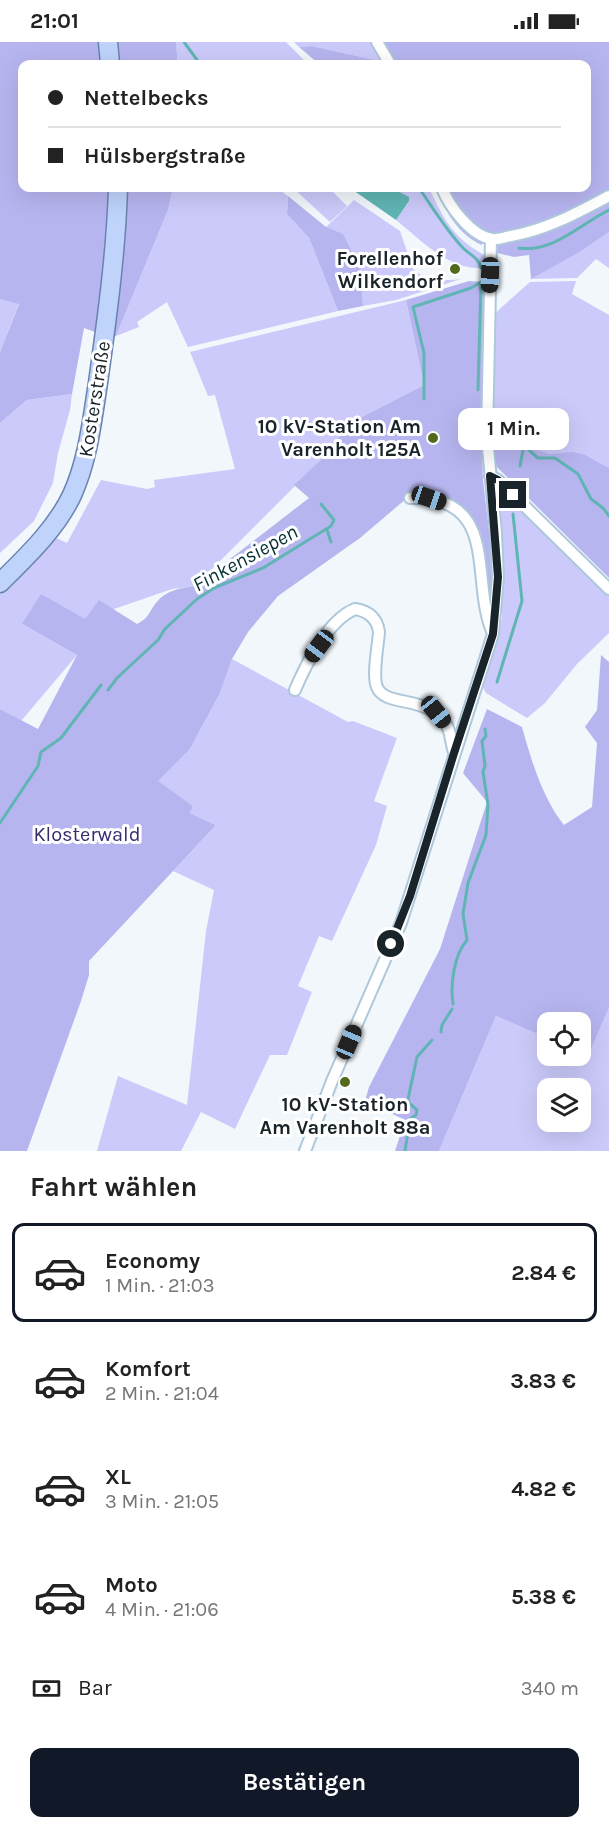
<!DOCTYPE html>
<html lang="de">
<head>
<meta charset="utf-8">
<style>
  :root { --surface:#fff; --page:#f2f2f2; --text:#222; --muted:#767676; --line:#e0e0e0; --accent:#111827 }
  body { margin:0; font-family:Karla,sans-serif; background:var(--page); color:var(--text); height:100vh; display:flex; flex-direction:column; font-size:22px; white-space:nowrap }
  * { box-sizing:border-box; margin:0 }
  p { font-size:20px; color:var(--muted) }
  .icon { flex:none; width:33px; height:33px; fill:none; stroke:currentColor; stroke-width:2; stroke-linecap:round; stroke-linejoin:round }
  .map { position:relative; height:1109px; overflow:hidden }
  .side { display:flex; flex-direction:column; background:var(--surface); flex:1 }
  .side>* { flex:none }
  .top-card { position:absolute; left:18px; top:18px; width:573px; height:132px; border-radius:12px; box-shadow:0 6px 24px #0002; display:grid; align-content:center; height:132px; padding:0 30px; background:var(--surface) }
  .tools { position:absolute; left:537px; top:970px; display:grid; gap:12px }
  .tools a { display:grid; place-items:center; width:54px; height:54px; border-radius:12px; background:var(--surface); box-shadow:0 6px 24px #0002; font-size:30px }
  .end { position:absolute; width:27px; height:27px; margin:-14px; border:8px solid #19232a; background:#fff; box-shadow:0 0 0 3px #fff }
  .from { border-radius:50% }
  .bubble { position:absolute; height:42px; border-radius:12px; background:var(--surface); box-shadow:0 6px 24px #0002; font-size:20px; font-weight:700; line-height:42px; text-align:center }
  .car { position:absolute; width:18px; height:36px; margin:-18px -9px; border-radius:8px; box-shadow:0 0 4px 2px #0007; background:linear-gradient(#222 24%,#8ab4d8 0 40%,#222 0 76%,#8ab4d8 0 86%,#222 0) }
  .top-card b { display:flex; align-items:center; gap:21px; height:57px; font-size:22px }
  .top-card b+b { border-top:2px solid var(--line) }
  .top-card i { width:15px; height:15px; background:var(--text) }
  ul { padding:0; list-style:none }
  li { display:flex; align-items:center; gap:18px; height:99px; margin:0 12px 9px; padding:0 18px; border:3px solid transparent; border-radius:12px }
  li div { flex:1 }
  li b { display:block; font-size:22px }
  li em { font-style:normal; font-weight:700 }
  li.current { border-color:var(--accent) }
  li>.icon { width:54px; height:54px; stroke-width:1.5 }
  h2 { padding:0 30px; font-size:27px; line-height:72px }
  .pay { display:flex; align-items:center; gap:15px; height:66px; padding:0 30px; font-size:22px }
  .pay p { margin-inline-start:auto }
  .primary-button { display:flex; gap:12px; margin-top:auto; padding:12px 30px }
  .primary-button a { flex:1; height:69px; border-radius:12px; background:var(--accent); color:#fff; font-size:24px; font-weight:700; line-height:69px; text-align:center }
  .status { display:flex; justify-content:space-between; align-items:center; height:42px; padding:0 30px; background:var(--surface); direction:ltr }
  .status svg { height:16px; fill:currentColor }
  .map>svg:first-child { display:block }
</style>
</head>
<body>
<div class="status"><b>21:01</b><svg viewBox="0 0 49 12"><path d="M0 12V9h3v3zM5 12V6h3v6zM10 12V3h3v9zM15 12V0h3v12zM26 1h20v11H26zM47 4h2v5h-2z"/></svg></div>
<div class="map">
<svg width="609" height="1109" viewBox="0 0 609 1109">
  <rect width="100%" height="100%" fill="#f2f7fb"/>
  <path fill="#cbcafa" fill-rule="evenodd" d="M 176,0 L 286,0 L 308,22 L 178,22 Z
    M 294,0 L 370,0 L 384,20 L 312,4 L 299,5 Z
    M 173,146 L 277,146 L 288,154 L 287,172 L 309,196 L 338,269 L 188,305 L 167,260 L 137,280 L 139,285 L 116,294 L 168,168 Z
    M 295,146 L 329,146 L 347,164 L 330,180 L 294,147 Z
    M 392,146 L 429,146 C 444,177 452,195 484,213 L 486,226 C 449,229 422,199 396,178 L 409,159 Z
    M 354,158 L 400,189 L 413,227 C 424,239 446,239 461,237 L 396,258 L 363,264 L 361,229 L 326,185 Z
    M 609,190 L 609,226 L 596,217 L 577,236 L 530,237 L 580,210 Z
    M 576,239 L 572,252 L 609,273 L 609,426 L 586,413 L 550,412 L 531,406 L 523,397 L 490,372 L 493,273 L 530,240 Z
    M 0,257 L 19,261 L 0,310 Z
    M 406,258 L 424,343 L 350,381 L 323,416 L 195,544 L 172,547 L 85,577 L 22,582 L 77,613 L 21,679 L 0,667 L 0,548 L 52,494 L 67,501 L 101,438 L 147,447 L 155,445 L 154,438 L 235,427 L 215,353 L 208,354 L 190,310 Z
    M 72,352 L 70,368 L 58,411 L 53,441 L 34,479 L 0,511 L 0,381 L 27,358 Z
    M 503,455 L 522,465 L 609,552 L 609,591 L 577,622 L 545,661 L 527,676 L 486,651 L 482,644 L 502,577 L 501,491 L 495,461 Z
    M 232,617 L 348,680 L 353,679 L 397,696 L 374,759 L 387,764 L 376,803 L 332,899 L 319,894 L 298,944 L 312,950 L 287,1013 L 270,1013 L 235,1087 L 201,1070 L 181,1109 L 97,1109 L 118,1034 L 187,1063 L 206,889 L 214,848 L 173,829 L 216,783 L 190,771 L 193,764 L 157,739 L 190,707 L 220,651 Z
    M 609,966 L 609,1109 L 439,1109 L 496,974 L 547,996 L 548,1014 L 580,1014 L 581,1010 L 588,1012 ZM 548,1047 L 580,1047 L 580,1080 L 548,1080 Z"/>
  <path fill="#b7b5ef" d="M 0,0 L 176,0 L 178,22 L 22,22 L 22,146 L 173,146 L 168,168 L 116,294 L 111,296 L 84,286 L 72,352 L 27,358 L 0,381 L 0,310 L 19,262 L 0,257 Z
    M 382,0 L 609,0 L 609,190 L 580,210 L 531,237 L 529,213 L 514,215 L 497,211 L 499,195 C 476,186 456,170 448,146 L 586,146 L 586,22 L 394,22 Z
    M 312,4 L 384,20 L 385,22 L 319,22 L 299,5 Z
    M 435,146 L 439,146 L 483,199 L 482,203 C 458,193 446,169 435,146 Z
    M 288,154 L 326,185 L 343,192 L 361,229 L 363,264 L 338,269 L 309,196 L 287,172 Z
    M 469,239 L 484,240 L 481,377 L 483,438 L 492,514 L 491,567 L 488,566 C 487,547 487,502 479,487 C 468,465 441,454 420,445 L 360,496 L 278,554 L 248,590 L 232,617 L 220,651 L 190,707 L 158,739 L 193,764 L 190,771 L 216,783 L 89,919 L 89,933 L 81,959 L 27,1109 L 0,1109 L 0,667 L 38,687 L 77,613 L 22,582 L 41,552 L 85,577 L 99,558 L 137,582 C 150,575 148,571 156,561 C 166,548 180,546 195,544 L 309,456 L 294,443 L 323,416 L 350,381 L 424,343 L 406,258 Z
    M 503,369 L 532,406 L 550,412 L 573,410 L 586,413 L 609,426 L 609,536 L 497,425 L 490,397 L 490,372 Z
    M 601,613 L 609,620 L 609,966 L 588,1013 L 581,1010 L 580,981 L 548,981 L 547,996 L 496,974 L 439,1109 L 395,1109 L 405,1078 L 365,1059 L 369,1045 L 440,907 L 487,760 L 463,731 L 487,667 L 522,685 C 531,718 543,757 564,783 L 592,765 L 597,701 L 585,685 L 597,668 Z"/>
  <path fill="#60b5b4" d="M 350,146 L 392,146 L 409,155 L 409,159 L 396,178 Z"/>
  <g fill="none" stroke-linecap="round" stroke-linejoin="round">
    <path stroke="#60b5b4" stroke-width="3" d="M 184,0 L 200,22
      M 419,146 C 433,166 446,188 463,206 C 470,213 479,216 481,226
      M 519,206 C 553,211 580,182 609,168
      M 478,348 L 481,240
      M 424,357 L 424,311 L 413,265 L 471,246 L 481,240
      M 503,376 C 512,393 524,404 538,416 L 555,416 L 578,432 L 591,457 L 603,466 L 609,474
      M 519,400 L 523,408 L 520,424
      M 327,488 L 331,500
      M 497,640 L 522,559 L 513,472
      M 108,648 L 117,636 L 158,598 L 165,587 L 197,557 L 214,546 L 263,526 L 331,484 L 334,478 L 321,462
      M 0,781 L 38,724 L 41,710 L 61,696 L 101,643
      M 453,962 C 450,942 454,913 467,898 L 463,872 L 468,841 L 486,793 L 488,763 L 483,730 L 485,724 L 482,699 L 486,694 L 485,687
      M 441,990 L 442,983 L 452,967
      M 405,1109 L 410,1077 L 416,1073 L 417,1068 L 409,1061 L 408,1057 L 417,1015 L 432,998"/>
    <defs>
      <path id="minor" d="M 377,0 L 390,22
        M 442,146 C 449,164 471,194 492,197 C 498,198 505,195 511,194 C 546,188 577,171 609,154
        M 490,434 L 498,438 L 609,547
        M 410,456 C 501,454 470,537 492,589
        M 295,648 C 306,622 328,578 355,567 C 368,569 377,576 379,590 C 378,604 372,634 377,645 C 385,666 430,652 447,684 C 451,691 451,702 454,710
        M 305,1109 L 332,1039 L 401,881 L 493,592 L 498,535 L 496,491 L 487,395 L 491,197"/>
      <path id="primary" d="M 108,0 L 110,22
        M 0,541 C 27,514 56,487 72,453 C 88,418 92,379 98,341 C 107,276 116,211 118,146"/>
    </defs>
    <use href="#minor" stroke="#aec8db" stroke-width="14"/>
    <use href="#primary" stroke="#6983b1" stroke-width="21"/>
    <use href="#minor" stroke="#fff" stroke-width="10"/>
    <use href="#primary" stroke="#bfd3fb" stroke-width="18"/>
  </g>
  <g fill="none" stroke-linecap="round" stroke-linejoin="round">
    <path stroke="#19232a" stroke-width="8" d="M 391,902 L 410,854 L 454,711 L 493,592 L 498,535 L 490,434 L 498,438 L 513,453"/>
  </g>
  <g fill="#526a1b" stroke="#fff" stroke-width="2">
    <circle cx="455" cy="227" r="6"/>
    <circle cx="433" cy="396" r="6"/>
    <circle cx="345" cy="1040" r="6"/>
  </g>
  <g text-anchor="middle" stroke-width="6" stroke-linejoin="round" paint-order="stroke">
    <g font-size="20" font-weight="bold" fill="#19232a" stroke="#fff" text-anchor="end">
      <text x="443" y="223">Forellenhof<tspan x="443" dy="23">Wilkendorf</tspan></text>
      <text x="421" y="391">10 kV-Station Am<tspan x="421" dy="23">Varenholt 125A</tspan></text>
      <text x="345" y="1069" text-anchor="middle">10 kV-Station<tspan x="345" dy="23">Am Varenholt 88a</tspan></text>
    </g>
    <g font-size="20" fill="#19232a" stroke="#fff">
      <text transform="translate(94 357) rotate(-81)" y="7">Kosterstraße</text>
    </g>
    <g font-size="20" fill="#362b6f" stroke="#fff">
      <text x="87" y="799">Klosterwald</text>
    </g>
    <g font-size="21" font-style="italic" fill="#053131" stroke="#fff">
      <text transform="translate(245 516) rotate(-29)" y="7">Finkensiepen</text>
    </g>
  </g>
</svg>
<div class="tools">
<a><svg class="icon" aria-label="locate" viewBox="0 0 24 24"><circle cx="12" cy="12" r="6"/><path d="M12 2v4M12 18v4M2 12h4M18 12h4"/></svg></a>
<a><svg class="icon" aria-label="layers" viewBox="0 0 24 24"><path d="M12 4l9 5-9 5-9-5zM3 14l9 5 9-5"/></svg></a>
</div>
<i class="end from" style="left:391px;top:902px"></i>
<i class="end" style="left:513px;top:453px"></i>
<div class="bubble" style="left:458px;top:366px;width:111px">1 Min.</div>
<i class="car" style="left:490px;top:233px;rotate:182deg"></i>
<i class="car" style="left:429px;top:456px;rotate:109deg"></i>
<i class="car" style="left:319px;top:604px;rotate:217deg"></i>
<i class="car" style="left:436px;top:670px;rotate:141deg"></i>
<i class="car" style="left:349px;top:1000px;rotate:23deg"></i>
<div class="top-card">
<b><i class="from"></i>Nettelbecks</b>
<b><i></i>Hülsbergstraße</b>
</div>
</div>
<section class="side">
<h2>Fahrt wählen</h2>
<ul>
<li class="current"><svg class="icon" aria-label="car" viewBox="0 0 24 24"><path d="M5 17H2v-5l4-1 3-4h7l3 4 3 1v5h-3M9 17h6M6 11h13"/><circle cx="7" cy="17" r="2"/><circle cx="17" cy="17" r="2"/></svg><div><b>Economy</b><p>1 Min. · 21:03</p></div><em>2.84 €</em></li>
<li><svg class="icon" aria-label="car" viewBox="0 0 24 24"><path d="M5 17H2v-5l4-1 3-4h7l3 4 3 1v5h-3M9 17h6M6 11h13"/><circle cx="7" cy="17" r="2"/><circle cx="17" cy="17" r="2"/></svg><div><b>Komfort</b><p>2 Min. · 21:04</p></div><em>3.83 €</em></li>
<li><svg class="icon" aria-label="car" viewBox="0 0 24 24"><path d="M5 17H2v-5l4-1 3-4h7l3 4 3 1v5h-3M9 17h6M6 11h13"/><circle cx="7" cy="17" r="2"/><circle cx="17" cy="17" r="2"/></svg><div><b>XL</b><p>3 Min. · 21:05</p></div><em>4.82 €</em></li>
<li><svg class="icon" aria-label="car" viewBox="0 0 24 24"><path d="M5 17H2v-5l4-1 3-4h7l3 4 3 1v5h-3M9 17h6M6 11h13"/><circle cx="7" cy="17" r="2"/><circle cx="17" cy="17" r="2"/></svg><div><b>Moto</b><p>4 Min. · 21:06</p></div><em>5.38 €</em></li>
</ul>
<div class="pay"><svg class="icon" aria-label="cash" viewBox="0 0 24 24"><path d="M3 7h18v10H3z"/><circle cx="12" cy="12" r="2"/></svg>Bar<p>340 m</p></div>
<div class="primary-button"><a>Bestätigen</a></div>
</section>
</body>
</html>
